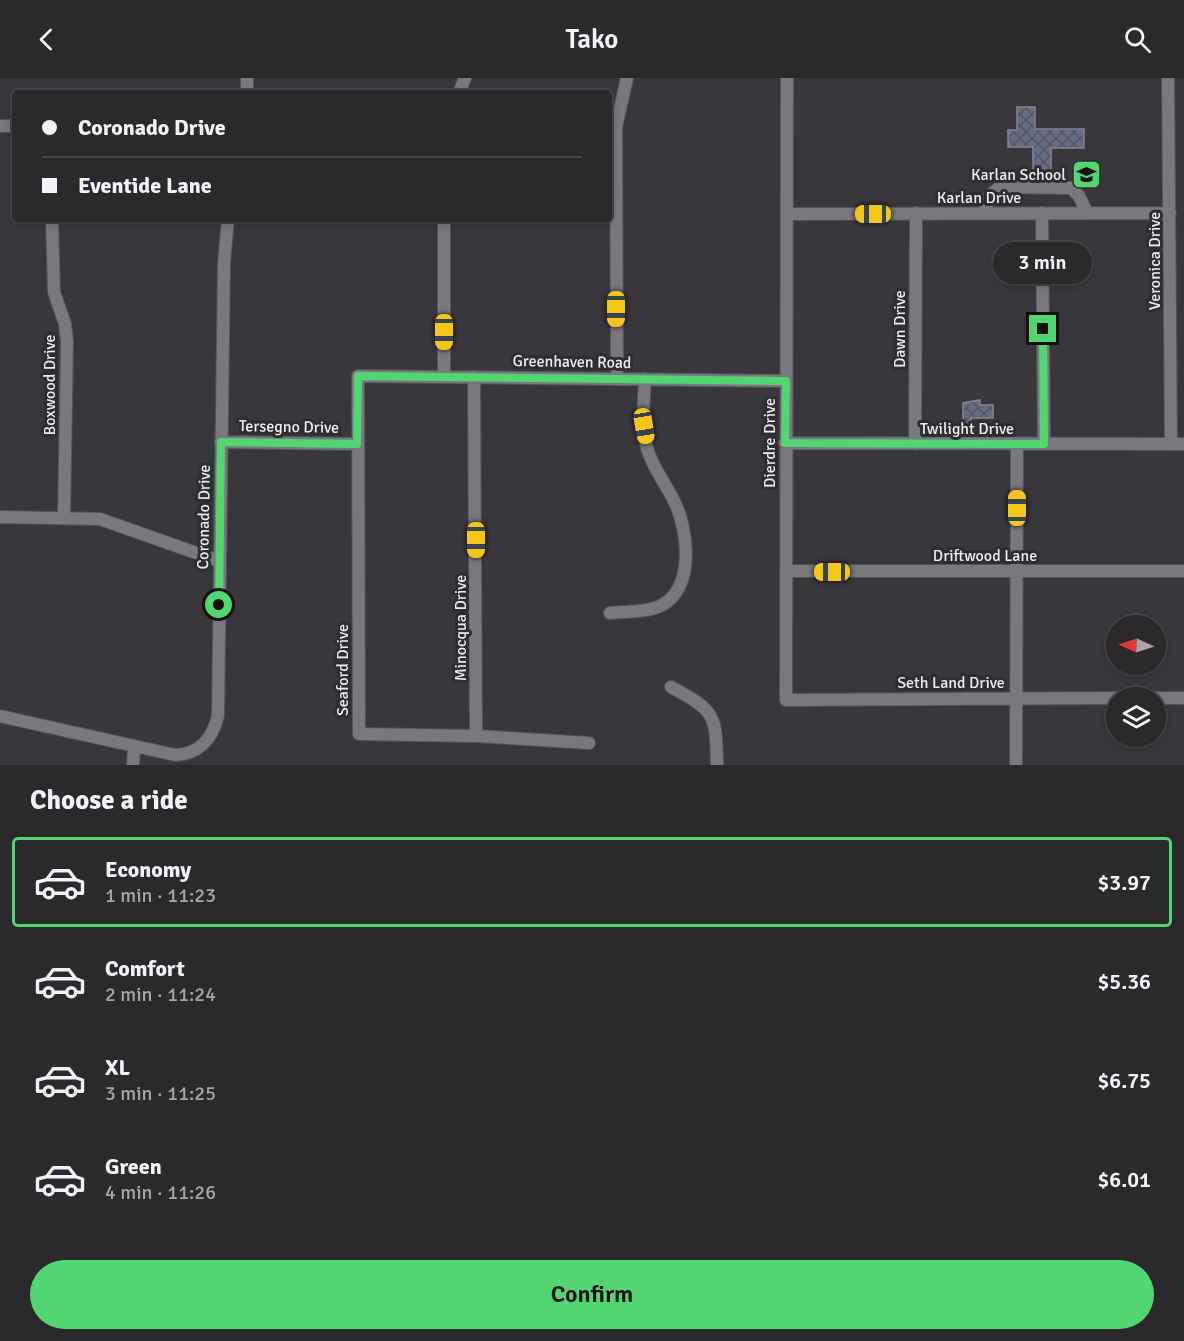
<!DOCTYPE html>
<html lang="en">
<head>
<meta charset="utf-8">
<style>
  :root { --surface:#2b292c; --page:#333134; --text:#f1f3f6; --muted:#a6a6a9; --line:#474548; --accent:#52d673 }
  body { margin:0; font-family:Signika,sans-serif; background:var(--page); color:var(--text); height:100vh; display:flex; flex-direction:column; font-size:22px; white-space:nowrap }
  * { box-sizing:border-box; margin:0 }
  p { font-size:20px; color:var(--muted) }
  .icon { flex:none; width:33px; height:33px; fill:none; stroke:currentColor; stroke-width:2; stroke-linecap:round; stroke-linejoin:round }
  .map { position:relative; height:687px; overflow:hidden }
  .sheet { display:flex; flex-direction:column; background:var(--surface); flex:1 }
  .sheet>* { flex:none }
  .banner { position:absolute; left:12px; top:12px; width:600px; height:132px; border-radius:6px; box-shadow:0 3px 9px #0003,0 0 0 2px var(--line); display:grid; align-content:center; height:132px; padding:0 30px; background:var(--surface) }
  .needle { width:39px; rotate:273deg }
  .tools { position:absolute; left:1106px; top:537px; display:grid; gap:12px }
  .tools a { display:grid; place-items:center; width:60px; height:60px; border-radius:50%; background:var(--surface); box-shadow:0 3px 9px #0003,0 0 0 2px var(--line); font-size:30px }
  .end { position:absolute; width:27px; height:27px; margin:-14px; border:8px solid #52d673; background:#111; box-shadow:0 0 0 3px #111 }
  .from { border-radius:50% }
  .bubble { position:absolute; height:42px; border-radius:21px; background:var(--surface); box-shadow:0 3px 9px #0003,0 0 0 2px var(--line); font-size:20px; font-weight:600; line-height:42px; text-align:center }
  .car { position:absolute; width:18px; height:36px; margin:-18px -9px; border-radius:8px; box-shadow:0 0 4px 2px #0007; background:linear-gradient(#f5c518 24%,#345 0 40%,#f5c518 0 76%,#345 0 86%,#f5c518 0) }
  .banner b { display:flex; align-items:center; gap:21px; height:57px; font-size:22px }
  .banner b+b { border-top:2px solid var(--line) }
  .banner i { width:15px; height:15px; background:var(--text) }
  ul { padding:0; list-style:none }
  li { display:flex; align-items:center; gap:18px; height:90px; margin:0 12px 9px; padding:0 18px; border:3px solid transparent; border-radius:6px }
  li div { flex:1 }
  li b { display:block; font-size:22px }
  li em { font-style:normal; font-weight:600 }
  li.current { border-color:var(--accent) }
  li>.icon { width:54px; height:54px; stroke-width:1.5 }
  h2 { padding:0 30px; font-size:27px; line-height:72px }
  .action { display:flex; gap:12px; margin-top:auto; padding:12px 30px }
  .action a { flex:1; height:69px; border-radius:36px; background:var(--accent); color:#111; font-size:24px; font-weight:600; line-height:69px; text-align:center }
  header { display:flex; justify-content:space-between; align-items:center; height:78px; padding:0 30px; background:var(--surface); font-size:27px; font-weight:600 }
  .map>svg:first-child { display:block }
</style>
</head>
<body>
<header><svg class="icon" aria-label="back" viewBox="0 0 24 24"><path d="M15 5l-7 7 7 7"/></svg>Tako<svg class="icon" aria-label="search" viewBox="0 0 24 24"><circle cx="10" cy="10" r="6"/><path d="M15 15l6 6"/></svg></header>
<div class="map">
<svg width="1184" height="687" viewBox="0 0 1184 687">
  <defs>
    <pattern id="building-cross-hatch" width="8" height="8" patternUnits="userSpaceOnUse" patternTransform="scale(1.5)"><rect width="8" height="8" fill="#666b86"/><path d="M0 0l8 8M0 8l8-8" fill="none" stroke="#555764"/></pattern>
  </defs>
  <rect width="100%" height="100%" fill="#39373b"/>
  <path fill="url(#building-cross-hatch)" stroke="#85868b" stroke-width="1.5" d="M 1017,29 L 1035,29 L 1035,51 L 1084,51 L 1084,70 L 1051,70 L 1051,99 L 1033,99 L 1033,69 L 1008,69 L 1008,52 L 1017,52 Z
    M 980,322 L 980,327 L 993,327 L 993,340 L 971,340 L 971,348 L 963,348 L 963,325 Z"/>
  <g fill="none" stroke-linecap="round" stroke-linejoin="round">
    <defs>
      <path id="minor" d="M 247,0 L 247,15
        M 787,0 L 786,622 L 1116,620
        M 1168,0 L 1171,366
        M 459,15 L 465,0
        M 0,48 L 15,48
        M 984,135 L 990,117 L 1000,109 L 1071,110 L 1079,118 L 1087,135
        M 1042,135 L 1044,366
        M 788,136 L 1170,135
        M 52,141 L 54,214 L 65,246 L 67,264 L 64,439
        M 444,299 L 444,141
        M 474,299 L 476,658
        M 617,300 L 616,49 L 627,0
        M 221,364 L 357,366
        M 785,365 L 1184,366
        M 915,366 L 916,135
        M 0,439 L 100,441 L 219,483
        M 786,493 L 1184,493
        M 610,535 C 627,533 649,535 664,526 C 695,506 688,451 674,423 C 666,406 652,389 647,370 C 641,348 644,323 645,301
        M 671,609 C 716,633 716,637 717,687
        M 1155,620 L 1184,620
        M 0,638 L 175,677 C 200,676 212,661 218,638 L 224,185 L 228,141
        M 589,665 L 476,658 L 359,656 L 358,298 L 786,303
        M 133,687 L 134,670
        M 1016,687 L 1017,367"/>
    </defs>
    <use href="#minor" stroke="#555457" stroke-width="14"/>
    <use href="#minor" stroke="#7a787d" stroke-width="12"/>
  </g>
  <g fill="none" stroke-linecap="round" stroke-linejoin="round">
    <path stroke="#52d673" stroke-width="8" d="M 219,527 L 221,364 L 357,366 L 358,298 L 786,303 L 785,365 L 1044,366 L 1043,251"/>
  </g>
  <defs>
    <symbol id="school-square" viewBox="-11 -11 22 22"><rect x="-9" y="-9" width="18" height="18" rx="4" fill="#52d673" stroke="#2f2d31"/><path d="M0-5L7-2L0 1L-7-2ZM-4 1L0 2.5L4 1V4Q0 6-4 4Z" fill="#111"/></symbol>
  </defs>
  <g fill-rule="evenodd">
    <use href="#school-square" x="1070" y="80" width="33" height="33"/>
  </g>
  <g text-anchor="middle" stroke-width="6" stroke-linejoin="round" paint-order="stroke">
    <g font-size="16" fill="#edecef" stroke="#2f2d31" text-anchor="end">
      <text x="1066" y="102">Karlan School</text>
    </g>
    <g font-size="16" fill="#edecef" stroke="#2f2d31">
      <text x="979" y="125">Karlan Drive</text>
      <text transform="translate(1154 183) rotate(-90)" y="6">Veronica Drive</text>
      <text transform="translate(899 251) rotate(-90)" y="6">Dawn Drive</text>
      <text transform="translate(572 283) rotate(1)" y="6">Greenhaven Road</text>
      <text transform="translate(49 307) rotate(-90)" y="6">Boxwood Drive</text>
      <text transform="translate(289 348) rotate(1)" y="6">Tersegno Drive</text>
      <text x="967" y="356">Twilight Drive</text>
      <text transform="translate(769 365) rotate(-90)" y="6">Dierdre Drive</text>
      <text transform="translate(203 439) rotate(-89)" y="6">Coronado Drive</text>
      <text x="985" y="483">Driftwood Lane</text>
      <text transform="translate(460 550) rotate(-90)" y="6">Minocqua Drive</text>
      <text transform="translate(342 592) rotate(-90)" y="6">Seaford Drive</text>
      <text x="951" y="610">Seth Land Drive</text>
    </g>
  </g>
</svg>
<div class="tools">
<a><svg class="needle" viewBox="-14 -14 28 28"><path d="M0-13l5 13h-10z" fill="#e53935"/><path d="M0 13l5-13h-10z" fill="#a6a6a9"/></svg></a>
<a><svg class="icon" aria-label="layers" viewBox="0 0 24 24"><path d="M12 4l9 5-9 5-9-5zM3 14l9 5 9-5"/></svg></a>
</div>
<i class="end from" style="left:219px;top:527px"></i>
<i class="end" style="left:1043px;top:251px"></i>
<div class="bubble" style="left:993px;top:164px;width:99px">3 min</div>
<i class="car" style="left:873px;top:136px;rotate:270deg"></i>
<i class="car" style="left:616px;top:231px;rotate:180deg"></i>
<i class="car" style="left:444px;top:254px;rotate:180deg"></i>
<i class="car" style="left:644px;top:348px;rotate:171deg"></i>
<i class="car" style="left:1017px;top:430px;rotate:0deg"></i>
<i class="car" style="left:476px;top:462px;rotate:180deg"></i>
<i class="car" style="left:832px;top:494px;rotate:270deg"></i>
<div class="banner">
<b><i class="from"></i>Coronado Drive</b>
<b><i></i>Eventide Lane</b>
</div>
</div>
<section class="sheet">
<h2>Choose a ride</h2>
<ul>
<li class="current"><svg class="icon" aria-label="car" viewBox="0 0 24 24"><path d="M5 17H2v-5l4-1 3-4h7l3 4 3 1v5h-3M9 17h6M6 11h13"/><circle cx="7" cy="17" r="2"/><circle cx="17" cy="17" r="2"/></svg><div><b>Economy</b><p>1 min · 11:23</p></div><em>$3.97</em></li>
<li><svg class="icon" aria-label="car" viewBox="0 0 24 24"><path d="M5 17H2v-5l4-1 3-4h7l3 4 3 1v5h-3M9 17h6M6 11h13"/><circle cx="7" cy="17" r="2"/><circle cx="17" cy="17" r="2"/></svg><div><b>Comfort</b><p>2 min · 11:24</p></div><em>$5.36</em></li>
<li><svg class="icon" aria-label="car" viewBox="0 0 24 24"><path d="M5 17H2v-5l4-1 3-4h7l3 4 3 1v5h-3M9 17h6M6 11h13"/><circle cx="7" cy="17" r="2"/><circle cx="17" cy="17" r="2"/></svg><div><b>XL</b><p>3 min · 11:25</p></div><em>$6.75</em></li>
<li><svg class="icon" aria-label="car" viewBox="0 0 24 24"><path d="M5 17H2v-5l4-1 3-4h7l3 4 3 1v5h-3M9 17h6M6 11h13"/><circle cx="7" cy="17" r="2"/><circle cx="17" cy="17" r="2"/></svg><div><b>Green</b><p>4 min · 11:26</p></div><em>$6.01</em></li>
</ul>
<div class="action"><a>Confirm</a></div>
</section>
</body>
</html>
